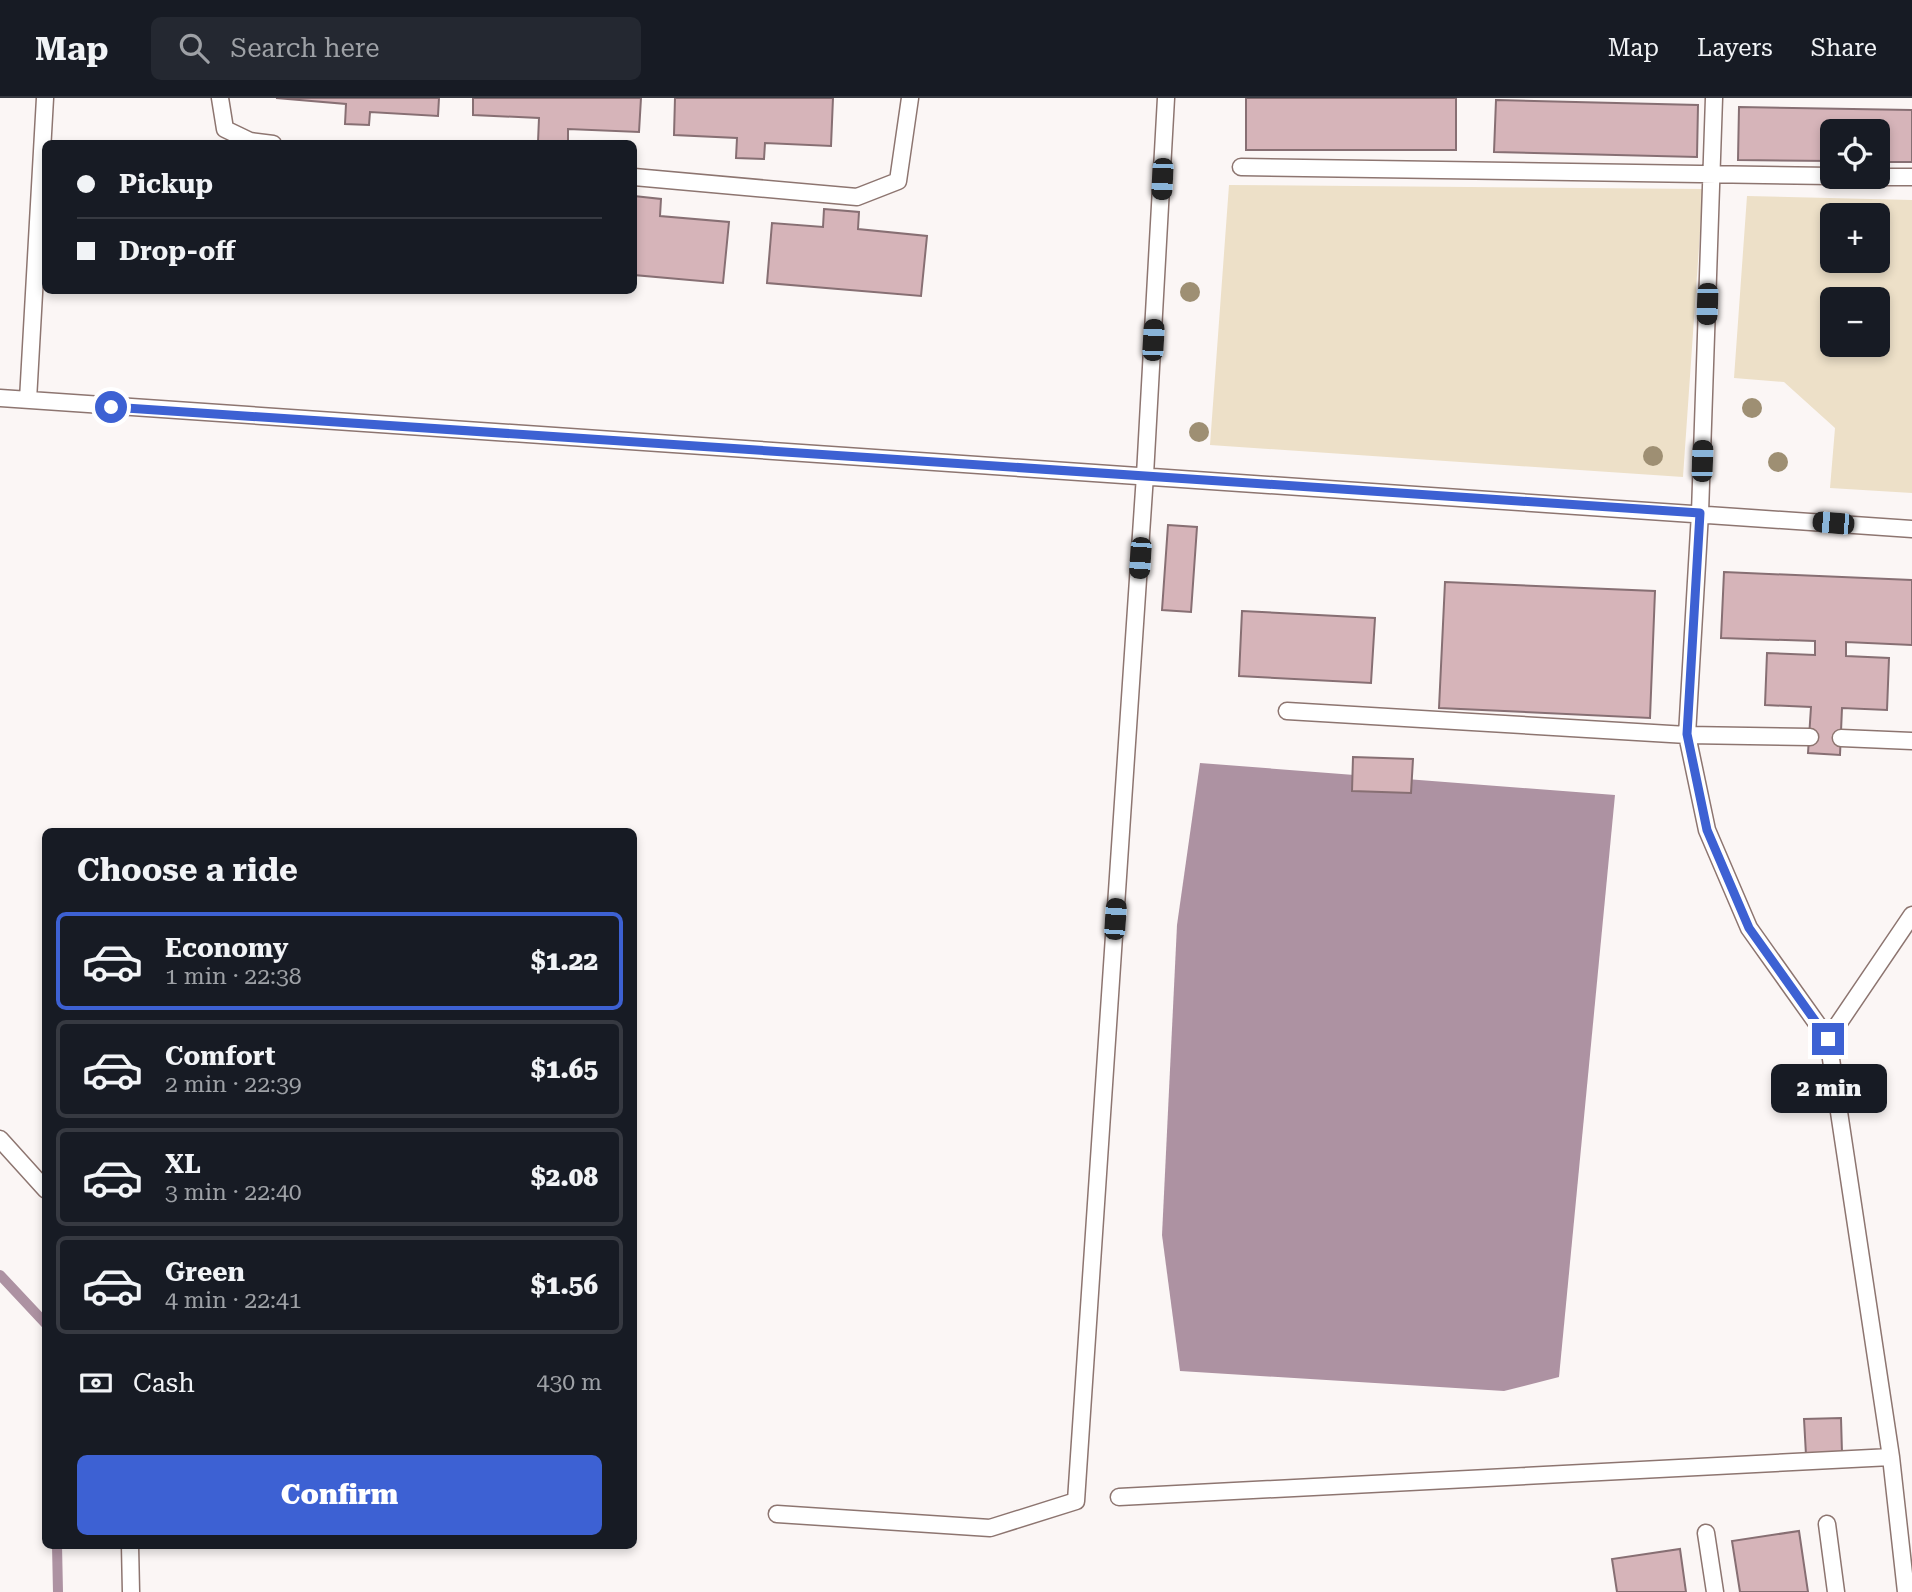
<!DOCTYPE html>
<html lang="en">
<head>
<meta charset="utf-8">
<style>
  :root { --surface:#171b24; --page:#242831; --text:#f1f3f6; --muted:#9ea1a6; --line:#363941; --accent:#3d61d3 }
  body { margin:0; font-family:"Roboto Serif",serif; background:var(--page); color:var(--text); height:100vh; display:flex; flex-direction:column; font-size:26px; white-space:nowrap }
  * { box-sizing:border-box; margin:0 }
  p { font-size:23px; color:var(--muted) }
  .icon { flex:none; width:38px; height:38px; fill:none; stroke:currentColor; stroke-width:2; stroke-linecap:round; stroke-linejoin:round }
  .map { position:relative; flex:1; overflow:hidden }
  .panel { position:absolute; left:42px; top:730px; width:595px; height:721px; display:flex; flex-direction:column; background:var(--surface); border-radius:10px; box-shadow:0 4px 10px #0003 }
  .panel>* { flex:none }
  .top-card { position:absolute; left:42px; top:42px; width:595px; height:154px; border-radius:10px; box-shadow:0 4px 10px #0003; display:grid; align-content:center; height:154px; padding:0 35px; background:var(--surface) }
  .controls { position:absolute; left:1820px; top:21px; display:grid; gap:14px }
  .controls a { display:grid; place-items:center; width:70px; height:70px; border-radius:10px; background:var(--surface); box-shadow:0 4px 10px #0003; font-size:35px }
  .end { position:absolute; width:32px; height:32px; margin:-16px; border:9px solid #3d61d3; background:#fff; box-shadow:0 0 0 4px #fff }
  .from { border-radius:50% }
  .bubble { position:absolute; height:49px; border-radius:10px; background:var(--surface); box-shadow:0 4px 10px #0003; font-size:23px; font-weight:800; line-height:49px; text-align:center }
  .car { position:absolute; width:21px; height:42px; margin:-21px -10px; border-radius:9px; box-shadow:0 0 5px 2px #0007; background:linear-gradient(#222 24%,#8ab4d8 0 40%,#222 0 76%,#8ab4d8 0 86%,#222 0) }
  .top-card b { display:flex; align-items:center; gap:24px; height:66px; font-size:26px }
  .top-card b+b { border-top:2px solid var(--line) }
  .top-card i { width:18px; height:18px; background:var(--text) }
  ul { padding:0; list-style:none }
  li { display:flex; align-items:center; gap:21px; height:98px; margin:0 14px 10px; padding:0 21px; border:4px solid var(--line); border-radius:10px }
  li div { flex:1 }
  li b { display:block; font-size:26px }
  li em { font-style:normal; font-weight:800 }
  li.current { border-color:var(--accent) }
  li>.icon { width:63px; height:63px; stroke-width:1.5 }
  h2 { padding:0 35px; font-size:32px; line-height:84px }
  .pay { display:flex; align-items:center; gap:18px; height:77px; padding:0 35px; font-size:26px }
  .pay p { margin-inline-start:auto }
  .button { display:flex; gap:14px; margin-top:auto; padding:14px 35px }
  .button a { flex:1; height:80px; border-radius:10px; background:var(--accent); color:#fff; font-size:28px; font-weight:800; line-height:80px; text-align:center }
  header { display:flex; align-items:center; gap:42px; box-sizing:border-box; height:98px; padding:0 35px; background:var(--surface); border-bottom:2px solid var(--line) }
  header strong { font-size:33px }
  nav { display:flex; gap:38px; margin-inline-start:auto; font-size:24px }
  .search { width:490px; height:63px; background:var(--page); display:flex; align-items:center; gap:18px; box-sizing:border-box; padding:0 24px; border-radius:10px; color:var(--muted); font-size:26px }
  .map>svg:first-child { display:block }
</style>
</head>
<body>
<header>
<strong>Map</strong>
<div class="search"><svg class="icon" aria-label="search" viewBox="0 0 24 24"><circle cx="10" cy="10" r="6"/><path d="M15 15l6 6"/></svg>Search here</div>
<nav><a>Map</a><a>Layers</a><a>Share</a></nav>
</header>
<div class="map">
<svg width="1912" height="1494" viewBox="0 0 1912 1494">
  <rect width="100%" height="100%" fill="#fbf6f5"/>
  <path fill="#ede0c8" fill-rule="evenodd" d="M 1229,87 L 1703,91 L 1683,379 L 1210,347 Z
    M 1747,98 L 1912,102 L 1912,395 L 1830,390 L 1835,330 L 1784,284 L 1734,280 ZM 1832,117 L 1878,117 L 1878,163 L 1832,163 ZM 1832,201 L 1878,201 L 1878,247 L 1832,247 Z"/>
  <path fill="#ad92a2" d="M 1200,665 L 1615,697 L 1559,1279 L 1504,1293 L 1180,1273 L 1162,1137 L 1177,827 Z"/>
  <g fill="none" stroke-linecap="round" stroke-linejoin="round">
    <path stroke="#ad92a2" stroke-width="10" d="M 0,1177 L 46,1226
      M 57,1447 L 58,1494"/>
  </g>
  <path fill="#d6b4b9" stroke="#876f73" stroke-width="2" d="M 276,0 L 439,0 L 438,18 L 370,14 L 369,27 L 345,26 L 346,6 Z
    M 473,0 L 641,0 L 639,34 L 568,31 L 568,45 L 538,44 L 539,20 L 473,17 Z
    M 675,0 L 833,0 L 831,48 L 765,45 L 764,61 L 736,60 L 737,40 L 674,37 Z
    M 1246,0 L 1456,0 L 1456,52 L 1246,52 Z
    M 1496,2 L 1698,7 L 1697,59 L 1494,54 Z
    M 1739,9 L 1912,12 L 1912,64 L 1878,64 L 1878,33 L 1832,33 L 1832,63 L 1738,62 Z
    M 634,98 L 661,101 L 660,118 L 729,124 L 723,185 L 634,177 Z
    M 824,111 L 859,114 L 858,131 L 927,138 L 921,198 L 767,185 L 772,125 L 823,129 Z
    M 1168,427 L 1197,429 L 1191,514 L 1162,512 Z
    M 1724,474 L 1912,482 L 1912,547 L 1846,544 L 1846,558 L 1889,560 L 1887,612 L 1842,610 L 1840,657 L 1808,655 L 1811,609 L 1765,607 L 1767,555 L 1815,557 L 1815,543 L 1721,540 Z
    M 1445,484 L 1655,493 L 1650,620 L 1439,610 Z
    M 1242,513 L 1375,520 L 1371,585 L 1239,578 Z
    M 1353,659 L 1413,661 L 1411,695 L 1352,693 Z
    M 1841,1320 L 1842,1355 L 1806,1357 L 1804,1321 Z
    M 1799,1433 L 1808,1494 L 1740,1494 L 1732,1443 Z
    M 1680,1451 L 1686,1494 L 1617,1494 L 1612,1461 Z"/>
  <g fill="none" stroke-linecap="round" stroke-linejoin="round">
    <defs>
      <path id="lane" d="M 220,0 L 225,31 L 250,43 L 273,46
        M 1714,0 L 1700,415 L 1687,637 L 1707,732 L 1749,830 L 1828,941 L 1891,1359 L 1906,1494
        M 1241,69 L 1832,78
        M 634,79 L 857,99 L 898,83 L 910,0
        M 1878,79 L 1912,79
        M 0,300 L 1912,431
        M 28,302 L 45,0
        M 1287,613 L 1687,637 L 1810,639
        M 1841,640 L 1912,643
        M 1828,941 L 1912,817
        M 0,1041 L 46,1092
        M 1119,1399 L 1891,1359
        M 777,1416 L 990,1430 L 1076,1403 L 1145,377 L 1166,0
        M 1827,1426 L 1836,1494
        M 1706,1435 L 1715,1494
        M 130,1447 L 131,1494"/>
    </defs>
    <use href="#lane" stroke="#8d7570" stroke-width="19"/>
    <use href="#lane" stroke="#fff" stroke-width="16"/>
  </g>
  <g fill="#9e8f73">
    <circle cx="1190" cy="194" r="10"/>
    <circle cx="1752" cy="310" r="10"/>
    <circle cx="1199" cy="334" r="10"/>
    <circle cx="1653" cy="358" r="10"/>
    <circle cx="1778" cy="364" r="10"/>
  </g>
  <g fill="none" stroke-linecap="round" stroke-linejoin="round">
    <path stroke="#3d61d3" stroke-width="9" d="M 111,309 L 1700,415 L 1687,636 L 1707,732 L 1749,830 L 1828,941"/>
  </g>
</svg>
<div class="controls">
<a><svg class="icon" aria-label="locate" viewBox="0 0 24 24"><circle cx="12" cy="12" r="6"/><path d="M12 2v4M12 18v4M2 12h4M18 12h4"/></svg></a>
<a>+</a>
<a>−</a>
</div>
<i class="end from" style="left:111px;top:309px"></i>
<i class="end" style="left:1828px;top:941px"></i>
<div class="bubble" style="left:1771px;top:966px;width:116px">2 min</div>
<i class="car" style="left:1162px;top:81px;rotate:183deg"></i>
<i class="car" style="left:1707px;top:206px;rotate:182deg"></i>
<i class="car" style="left:1153px;top:242px;rotate:3deg"></i>
<i class="car" style="left:1702px;top:363px;rotate:2deg"></i>
<i class="car" style="left:1833px;top:425px;rotate:275deg"></i>
<i class="car" style="left:1140px;top:460px;rotate:184deg"></i>
<i class="car" style="left:1115px;top:821px;rotate:4deg"></i>
<div class="top-card">
<b><i class="from"></i>Pickup</b>
<b><i></i>Drop-off</b>
</div>
<section class="panel">
<h2>Choose a ride</h2>
<ul>
<li class="current"><svg class="icon" aria-label="car" viewBox="0 0 24 24"><path d="M5 17H2v-5l4-1 3-4h7l3 4 3 1v5h-3M9 17h6M6 11h13"/><circle cx="7" cy="17" r="2"/><circle cx="17" cy="17" r="2"/></svg><div><b>Economy</b><p>1 min · 22:38</p></div><em>$1.22</em></li>
<li><svg class="icon" aria-label="car" viewBox="0 0 24 24"><path d="M5 17H2v-5l4-1 3-4h7l3 4 3 1v5h-3M9 17h6M6 11h13"/><circle cx="7" cy="17" r="2"/><circle cx="17" cy="17" r="2"/></svg><div><b>Comfort</b><p>2 min · 22:39</p></div><em>$1.65</em></li>
<li><svg class="icon" aria-label="car" viewBox="0 0 24 24"><path d="M5 17H2v-5l4-1 3-4h7l3 4 3 1v5h-3M9 17h6M6 11h13"/><circle cx="7" cy="17" r="2"/><circle cx="17" cy="17" r="2"/></svg><div><b>XL</b><p>3 min · 22:40</p></div><em>$2.08</em></li>
<li><svg class="icon" aria-label="car" viewBox="0 0 24 24"><path d="M5 17H2v-5l4-1 3-4h7l3 4 3 1v5h-3M9 17h6M6 11h13"/><circle cx="7" cy="17" r="2"/><circle cx="17" cy="17" r="2"/></svg><div><b>Green</b><p>4 min · 22:41</p></div><em>$1.56</em></li>
</ul>
<div class="pay"><svg class="icon" aria-label="cash" viewBox="0 0 24 24"><path d="M3 7h18v10H3z"/><circle cx="12" cy="12" r="2"/></svg>Cash<p>430 m</p></div>
<div class="button"><a>Confirm</a></div>
</section>
</div>
</body>
</html>
